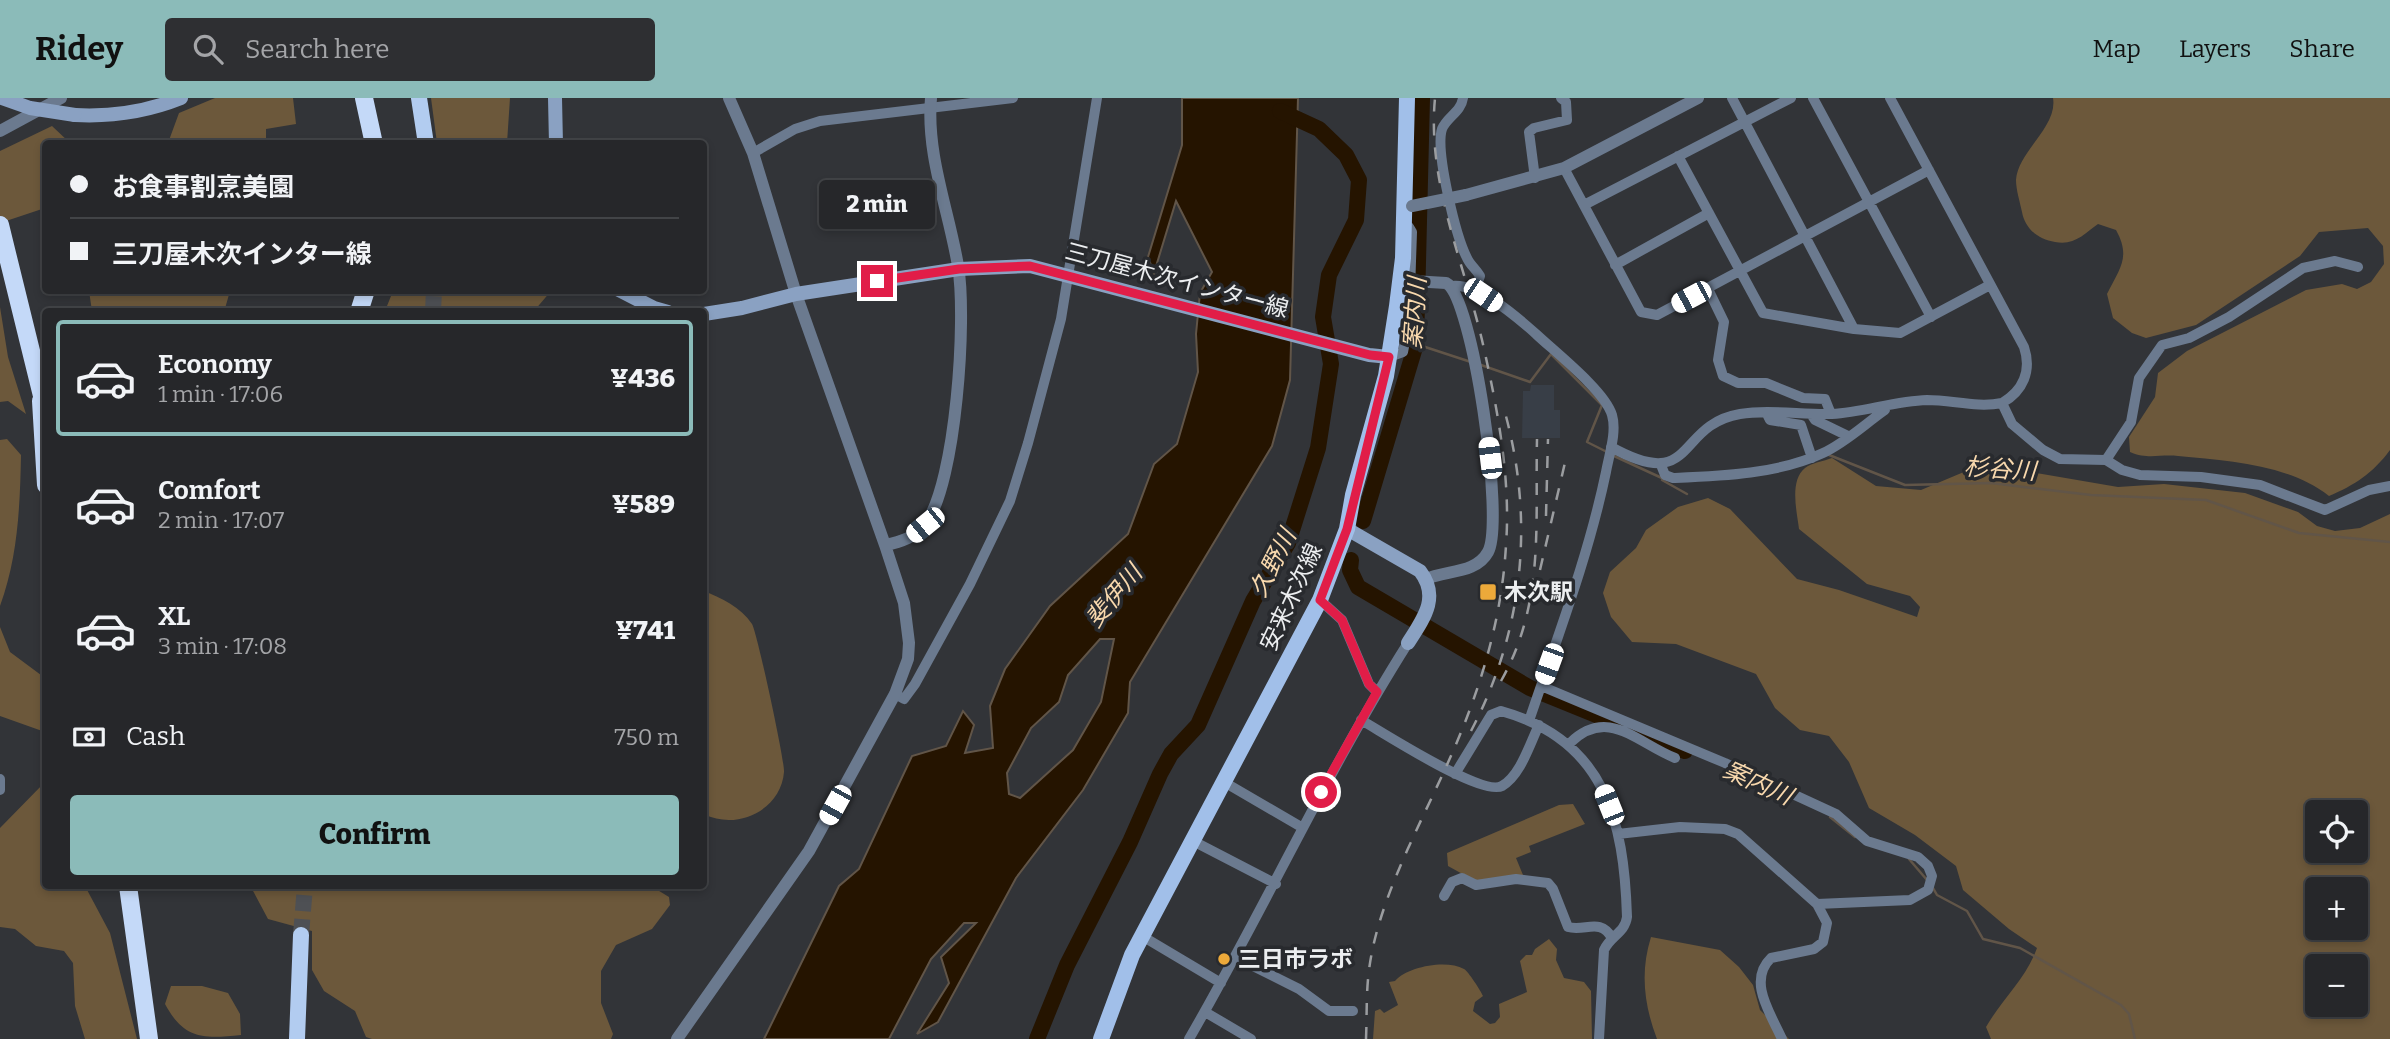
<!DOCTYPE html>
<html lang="en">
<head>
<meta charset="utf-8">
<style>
  :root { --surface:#26272a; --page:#2e2f32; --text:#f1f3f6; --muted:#a4a5a8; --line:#424447; --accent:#8bbbb9 }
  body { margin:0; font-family:Bitter,"Noto Sans JP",serif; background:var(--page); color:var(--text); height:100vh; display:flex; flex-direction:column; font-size:26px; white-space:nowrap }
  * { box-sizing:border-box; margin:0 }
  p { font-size:23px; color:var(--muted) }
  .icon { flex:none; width:38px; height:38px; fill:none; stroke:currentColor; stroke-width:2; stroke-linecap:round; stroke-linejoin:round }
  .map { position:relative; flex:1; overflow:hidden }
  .details { position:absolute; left:42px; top:210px; width:665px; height:581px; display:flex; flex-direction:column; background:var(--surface); border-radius:7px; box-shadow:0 4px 10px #0003,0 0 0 2px var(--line) }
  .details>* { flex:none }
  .top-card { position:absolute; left:42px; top:42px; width:665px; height:154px; border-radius:7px; box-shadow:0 4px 10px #0003,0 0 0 2px var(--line); display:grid; align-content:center; height:154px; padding:0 28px; background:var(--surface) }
  .tools { position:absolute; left:2305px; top:702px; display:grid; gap:14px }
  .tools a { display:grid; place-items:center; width:63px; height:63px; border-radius:7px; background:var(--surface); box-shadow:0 4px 10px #0003,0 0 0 2px var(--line); font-size:35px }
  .end { position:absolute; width:32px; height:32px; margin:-16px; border:9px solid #e11d48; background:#fff; box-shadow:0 0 0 4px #fff }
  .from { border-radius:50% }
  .bubble { position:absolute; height:49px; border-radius:7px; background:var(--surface); box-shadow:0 4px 10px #0003,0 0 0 2px var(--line); font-size:23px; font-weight:800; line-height:49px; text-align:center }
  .car { position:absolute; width:21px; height:42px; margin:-21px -10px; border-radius:9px; box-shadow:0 0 5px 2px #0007; background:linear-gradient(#fff 24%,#345 0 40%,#fff 0 76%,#345 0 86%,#fff 0) }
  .top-card b { display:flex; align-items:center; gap:24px; height:66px; font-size:26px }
  .top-card b+b { border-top:2px solid var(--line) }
  .top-card i { width:18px; height:18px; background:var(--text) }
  ul { padding:12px 0 0; list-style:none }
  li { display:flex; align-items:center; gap:21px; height:116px; margin:0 14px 10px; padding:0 14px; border:4px solid transparent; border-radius:7px }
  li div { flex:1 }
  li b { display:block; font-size:26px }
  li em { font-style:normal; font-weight:800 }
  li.on { border-color:var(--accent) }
  li>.icon { width:63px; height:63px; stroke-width:1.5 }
  .pay { display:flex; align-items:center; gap:18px; height:77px; padding:0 28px; font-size:26px }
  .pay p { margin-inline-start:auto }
  .primary-button { display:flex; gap:14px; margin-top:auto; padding:14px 28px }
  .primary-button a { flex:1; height:80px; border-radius:7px; background:var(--accent); color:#111; font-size:28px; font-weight:800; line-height:80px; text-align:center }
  header { display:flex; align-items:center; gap:42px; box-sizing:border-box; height:98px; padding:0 35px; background:var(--accent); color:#111 }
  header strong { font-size:33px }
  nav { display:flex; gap:38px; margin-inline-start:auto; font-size:24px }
  .search { width:490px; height:63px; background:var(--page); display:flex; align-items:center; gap:18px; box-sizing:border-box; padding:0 24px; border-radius:7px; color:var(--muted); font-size:26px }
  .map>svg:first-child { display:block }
</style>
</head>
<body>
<header>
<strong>Ridey</strong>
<div class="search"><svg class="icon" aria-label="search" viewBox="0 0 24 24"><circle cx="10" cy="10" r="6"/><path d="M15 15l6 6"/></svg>Search here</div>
<nav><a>Map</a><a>Layers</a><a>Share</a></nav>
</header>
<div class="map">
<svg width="2390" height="941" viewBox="0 0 2390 941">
  <rect width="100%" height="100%" fill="#323438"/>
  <path fill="#383e47" d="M 1531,287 L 1554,287 L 1554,312 L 1560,312 L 1560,340 L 1522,340 L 1523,293 L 1530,293 Z"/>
  <path fill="#6c583b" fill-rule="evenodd" d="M 215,0 L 293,0 L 296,26 L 266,31 L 266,45 L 168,45 L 179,15 Z
    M 431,0 L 510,0 L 507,45 L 437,45 Z
    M 2053,0 L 2390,0 L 2390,352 C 2373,375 2355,387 2329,398 C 2288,366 2228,363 2178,358 C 2159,356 2149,362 2130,354 L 2129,339 L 2155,299 L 2158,275 L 2187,253 L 2306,192 L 2342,186 L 2357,191 L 2371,184 L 2384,166 L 2383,148 L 2368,130 L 2319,134 L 2300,158 L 2196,227 L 2146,240 L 2132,235 L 2113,220 L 2107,196 C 2120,170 2131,159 2116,132 L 2098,126 C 2084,136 2074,148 2055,144 C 2039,142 2025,131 2022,114 C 2020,104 2016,92 2016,82 C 2018,53 2058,29 2053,0 Z
    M 52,28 L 70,45 L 46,46 L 45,114 L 42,111 L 0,125 L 0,53 Z
    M 89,193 L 88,193 L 230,193 L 224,214 L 92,213 Z
    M 393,193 L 393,192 L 551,193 L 534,213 L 385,213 Z
    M 0,209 L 8,259 L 26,316 L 8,303 L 0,304 Z
    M 7,341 L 21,357 C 20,408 18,459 0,508 L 0,342 Z
    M 1832,360 L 1876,388 L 1921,392 L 1990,363 L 2024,373 L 2118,389 L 2164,386 L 2245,395 L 2298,414 L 2317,428 L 2335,433 L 2360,430 L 2390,416 L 2390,941 L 1991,941 L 1986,929 C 2002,901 2026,881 2037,850 L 2009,831 L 1963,792 L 1956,768 L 1915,737 L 1869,710 L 1849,664 L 1829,638 L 1800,632 L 1775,610 L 1756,576 L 1676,546 L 1632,544 L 1611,519 L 1603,495 L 1610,474 L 1636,450 L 1646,432 L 1678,409 L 1708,400 L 1730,411 L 1797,481 L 1839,492 L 1917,519 L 1920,509 L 1910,498 L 1867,486 L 1799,431 C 1797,414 1789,383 1805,370 C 1811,365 1824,363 1832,360 ZM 2317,714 L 2356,714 L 2356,752 L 2317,752 ZM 2317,791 L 2356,791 L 2356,830 L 2317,830 ZM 2317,868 L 2356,868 L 2356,906 L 2317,906 Z
    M 704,493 C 721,500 741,509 752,526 C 757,534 785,664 784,674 C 781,712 737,733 704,716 Z
    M 0,529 L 10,554 L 45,580 L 45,634 L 0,618 Z
    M 45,684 L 46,788 L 85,788 L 110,835 L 137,941 L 85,941 L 75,908 L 73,865 L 64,853 L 36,848 L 15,831 L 0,829 L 0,730 Z
    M 1573,706 L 1585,726 L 1529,748 L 1531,754 L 1516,760 L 1523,777 L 1477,784 L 1448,768 L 1447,755 L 1559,707 Z
    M 246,788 L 651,788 L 669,799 L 670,807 L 652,831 L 616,847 L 601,873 L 601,905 L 613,936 L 611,941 L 372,941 L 366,939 L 355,913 L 324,893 L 312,872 L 312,833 L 268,821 L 252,791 Z
    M 1651,839 L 1720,852 L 1739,869 L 1753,887 L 1760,912 L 1789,941 L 1657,941 C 1644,907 1640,874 1651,839 Z
    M 1549,841 L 1557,851 L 1556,862 L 1564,880 L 1584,884 L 1591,893 L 1592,941 L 1373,941 L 1375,913 L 1380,911 L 1384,915 L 1398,907 L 1389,884 L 1395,883 C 1407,869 1446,861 1464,871 C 1468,873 1481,893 1483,898 L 1475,904 L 1473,913 L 1490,926 L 1495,925 L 1500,919 L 1499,906 L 1527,894 L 1520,863 L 1526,857 L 1532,857 L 1535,851 Z
    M 171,888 L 202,888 L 228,895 L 240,916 L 241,937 C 202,941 184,941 165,906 Z"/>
  <path fill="#251400" stroke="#615548" stroke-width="2" fill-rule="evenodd" d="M 1182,0 L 1298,0 L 1290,282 L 1272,348 L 1130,584 L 1128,615 L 1083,692 L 1016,780 L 938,924 L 917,936 L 949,885 L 941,859 L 976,825 L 964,825 L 931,861 L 889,941 L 764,941 L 839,788 L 859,771 L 912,658 L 946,648 L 963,613 L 974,627 L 965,655 L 993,650 L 990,608 L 1005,571 L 1050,508 L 1128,436 L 1154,366 L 1177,346 L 1198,274 L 1196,236 L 1200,195 L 1212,174 L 1176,103 L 1154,175 L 1148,159 L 1182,47 ZM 1100,541 L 1114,541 L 1101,604 L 1073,652 L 1020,700 L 1009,696 L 1007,675 L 1031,630 L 1059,604 L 1068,577 Z"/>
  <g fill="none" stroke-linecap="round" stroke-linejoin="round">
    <path stroke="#615548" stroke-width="2.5" d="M 1416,246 L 1471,264
      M 1481,267 L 1530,284 L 1551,256 L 1602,307 L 1587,344 L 1605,353
      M 1829,357 L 1905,387 L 1991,385 L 2091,397 L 2206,402 L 2299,435 L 2390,444
      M 1614,358 L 1664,381
      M 1662,382 L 1687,396
      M 1830,719 L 1855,739
      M 1909,761 L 1927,782
      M 1933,790 L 1937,797 L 1967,813 L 1983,841 L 2020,850 L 2121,907 L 2129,916 L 2135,941"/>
    <path stroke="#251400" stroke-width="16" d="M 1363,423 L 1416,246 L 1422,0
      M 1351,462 L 1350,472 L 1358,489 L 1530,590 L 1685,653
      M 1037,941 L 1067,867 L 1130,744 L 1160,676 L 1171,656 L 1198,627 L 1253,503 L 1288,445 L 1318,350 L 1331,266 L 1323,219 L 1329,177 L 1356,122 L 1359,82 L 1346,57 L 1319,31 L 1280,13"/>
    <path stroke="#4e5054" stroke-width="16" stroke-dasharray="16 8" stroke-linecap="butt" d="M 433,214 L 434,192
      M 301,837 L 305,788"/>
    <path stroke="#6b7a8f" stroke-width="10" d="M 1463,0 C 1461,14 1447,19 1442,31 C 1435,53 1456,139 1467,160 C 1470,167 1476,171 1480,178 L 1476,190
      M 1732,0 L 1854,231 L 1900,235 L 1990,187
      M 1813,0 L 1931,219
      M 1890,0 L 2024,249 C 2032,273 2023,293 2002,305
      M 753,55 L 795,31 L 820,23 L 1013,0
      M 1678,58 L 1763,215 L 1854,231
      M 1564,70 L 1641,214 L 1657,217 L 1929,72
      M 1535,80 L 1529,34 L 1534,30 L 1567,22 L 1566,4 L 1561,0
      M 1584,107 L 1791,0
      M 1615,167 L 1709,115
      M 1451,188 C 1477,184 1516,218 1536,236 C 1555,254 1605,293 1612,317 C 1617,334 1609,357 1606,374 C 1588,460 1557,540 1529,623
      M 1708,191 L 1724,224 L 1718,262 L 1723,278 L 1738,285 L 1766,285 L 1803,300 L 1825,301 L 1831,316
      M 1389,259 L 1403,254 L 1409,222 L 1412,134 L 1409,129 L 1404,128
      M 1767,316 L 1770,322 L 1801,327 L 1812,360
      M 1811,316 L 1815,322 L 1848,338
      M 1611,349 C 1696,396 1675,327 1740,316 C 1769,311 1802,317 1832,316 C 1864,314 1895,303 1927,302 C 1952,302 1977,310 2002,305 L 2012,326 L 2043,352 L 2060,361 L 2106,362 L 2122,372 L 2140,377 L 2201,379 L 2260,387 L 2325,412 L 2369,392 L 2390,388
      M 2106,362 L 2131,324 L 2139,280 L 2162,247 L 2189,240 L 2229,219 L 2303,170 L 2335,163 L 2358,169
      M 1661,367 L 1665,377 L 1673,380 C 1722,378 1778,376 1823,355 C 1845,345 1865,326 1885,312 L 1885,308
      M 1320,502 L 1342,522 L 1369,586 L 1377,594
      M 1541,588 L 1725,665 L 1836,716 L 1867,743 L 1918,759 L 1928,768 L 1932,778 L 1928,792 L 1910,802 L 1817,806
      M 895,596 L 904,601 L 915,586 L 970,486 L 1010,403 L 1028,345 L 1061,221 L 1097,0
      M 1361,622 C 1384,635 1482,699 1502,688 C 1521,677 1530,645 1539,627
      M 1570,645 C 1608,608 1637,645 1675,660
      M 1455,676 L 1491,617 L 1501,613 C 1605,642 1624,722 1627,819 C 1625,835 1610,838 1604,852 L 1599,941
      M 0,681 L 0,692
      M 1224,684 L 1303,730
      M 1618,736 L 1680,729 L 1725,731 L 1738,736 L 1817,806 L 1827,825 L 1823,844 L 1814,851 L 1771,860 C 1747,883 1771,916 1782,941
      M 1193,743 L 1276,786
      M 1444,798 L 1452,784 L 1462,780 L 1476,787 L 1516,781 L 1548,785 L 1553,791 L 1568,829 C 1585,834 1600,819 1612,840
      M 1142,838 L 1221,885
      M 1235,859 L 1299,891 L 1329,913 L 1353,913
      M 1205,914 L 1251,941
      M 1189,941 C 1265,810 1327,673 1408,545"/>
    <path stroke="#6b7a8f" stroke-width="12" d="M 0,33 L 61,0
      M 1466,97 L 1564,70 L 1698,0
      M 1412,183 L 1446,185 C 1473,198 1505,424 1488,454 C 1476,476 1446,472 1426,481
      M 885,447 C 901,444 916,439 926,425 C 956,384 967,220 958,168 C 949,113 926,57 931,0
      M 677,941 L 809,753 L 895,596 L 908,561 L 909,545 L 904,505 L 885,447 L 796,196 L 753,55 L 729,0"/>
    <path stroke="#8aa1c2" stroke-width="14" d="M 555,0 L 556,46
      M 75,17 C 113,19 146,14 181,0
      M 619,192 L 654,210 L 668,214
      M 704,216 L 742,210 L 796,196 L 959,171 L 1030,168 L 1369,257 L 1389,259
      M 1347,431 L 1420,473 C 1440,499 1424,520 1408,545"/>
    <path stroke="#a1bfe9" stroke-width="16" d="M 1101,941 L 1132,857 L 1320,502 L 1347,431 L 1353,397 L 1386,278 L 1397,208 L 1403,160 L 1407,0"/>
    <path stroke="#b2ccf0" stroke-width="16" d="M 419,0 L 426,46
      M 297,941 L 301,837"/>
    <path stroke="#c4d9f8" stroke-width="18" d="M 364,0 L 374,46
      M 0,127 L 46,314
      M 359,214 L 366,192
      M 41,303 L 46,387
      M 128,788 L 149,941"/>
    <path stroke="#9b9da0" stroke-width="2.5" stroke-dasharray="12 12" stroke-linecap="butt" d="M 1546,418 L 1548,341
      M 1540,472 L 1567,356
      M 1501,583 C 1545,505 1535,427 1537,341
      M 1471,633 C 1524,532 1535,421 1504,311
      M 1366,941 C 1367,918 1366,895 1369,872 C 1378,801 1421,726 1450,660 C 1480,593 1502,521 1506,447 C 1511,379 1497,308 1482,242 C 1463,162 1427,84 1435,0"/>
    <path stroke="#6b7a8f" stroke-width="12" d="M 1412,108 L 1466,97"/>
    <path stroke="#8aa1c2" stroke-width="14" d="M 2,0 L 30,10 L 75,17"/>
  </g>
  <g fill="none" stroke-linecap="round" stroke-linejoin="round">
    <path stroke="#e11d48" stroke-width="9" d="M 877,183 L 959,171 L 1030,168 L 1370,257 L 1389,259 L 1347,431 L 1320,502 L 1342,522 L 1369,586 L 1377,594 L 1321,694"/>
  </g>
  <g fill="#eca93a" stroke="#282a2e" stroke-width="2.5">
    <rect x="1479" y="485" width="18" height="18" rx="3.5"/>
    <circle cx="1224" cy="861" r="7"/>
  </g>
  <g text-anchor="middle" stroke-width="7" stroke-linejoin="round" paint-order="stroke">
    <g font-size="23" fill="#eceef0" stroke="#282a2e">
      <text transform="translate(1177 182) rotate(15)" y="8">三刀屋木次インター線</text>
      <text transform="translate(1291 499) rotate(-65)" y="8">安来木次線</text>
    </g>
    <g font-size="23" font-weight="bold" fill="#eceef0" stroke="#282a2e" text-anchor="start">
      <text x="1504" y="502">木次駅</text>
      <text x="1238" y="869">三日市ラボ</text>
    </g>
    <g font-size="24" font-style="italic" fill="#f8d8ad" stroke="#282a2e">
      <text transform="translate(1415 215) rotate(-86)" y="8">案内川</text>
      <text transform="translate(2000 371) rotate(4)" y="8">杉谷川</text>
      <text transform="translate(1273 465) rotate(-63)" y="8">久野川</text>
      <text transform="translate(1114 498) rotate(-50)" y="8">斐伊川</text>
      <text transform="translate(1758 685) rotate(24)" y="8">案内川</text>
    </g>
  </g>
</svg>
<div class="tools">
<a><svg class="icon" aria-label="locate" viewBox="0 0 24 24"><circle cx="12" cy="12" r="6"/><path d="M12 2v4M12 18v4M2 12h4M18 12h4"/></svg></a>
<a>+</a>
<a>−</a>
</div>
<i class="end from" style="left:1321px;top:694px"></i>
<i class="end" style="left:877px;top:183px"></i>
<div class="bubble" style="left:819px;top:82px;width:116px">2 min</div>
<i class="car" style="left:1483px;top:197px;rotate:124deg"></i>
<i class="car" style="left:1691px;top:199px;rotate:242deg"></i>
<i class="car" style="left:1490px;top:360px;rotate:353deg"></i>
<i class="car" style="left:925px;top:427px;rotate:231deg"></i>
<i class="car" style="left:1549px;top:566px;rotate:200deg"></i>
<i class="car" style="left:835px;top:707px;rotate:209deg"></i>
<i class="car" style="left:1609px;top:707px;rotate:338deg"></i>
<div class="top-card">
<b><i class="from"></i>お食事割烹美園</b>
<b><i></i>三刀屋木次インター線</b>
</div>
<section class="details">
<ul>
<li class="on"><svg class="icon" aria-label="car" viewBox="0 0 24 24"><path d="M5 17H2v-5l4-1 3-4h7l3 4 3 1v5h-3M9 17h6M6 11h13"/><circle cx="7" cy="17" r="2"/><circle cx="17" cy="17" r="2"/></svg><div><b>Economy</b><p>1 min · 17:06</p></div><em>¥436</em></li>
<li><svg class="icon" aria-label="car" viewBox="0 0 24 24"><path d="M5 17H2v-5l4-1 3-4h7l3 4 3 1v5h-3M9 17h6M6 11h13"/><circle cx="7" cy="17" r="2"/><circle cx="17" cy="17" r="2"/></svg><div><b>Comfort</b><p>2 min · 17:07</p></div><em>¥589</em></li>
<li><svg class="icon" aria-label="car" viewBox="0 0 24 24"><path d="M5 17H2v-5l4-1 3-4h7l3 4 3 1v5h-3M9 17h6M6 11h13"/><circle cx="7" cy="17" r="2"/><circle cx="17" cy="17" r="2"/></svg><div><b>XL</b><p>3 min · 17:08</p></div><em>¥741</em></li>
</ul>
<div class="pay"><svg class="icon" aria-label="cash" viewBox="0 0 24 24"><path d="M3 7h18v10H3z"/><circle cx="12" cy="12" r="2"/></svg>Cash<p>750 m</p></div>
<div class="primary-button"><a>Confirm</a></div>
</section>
</div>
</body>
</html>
